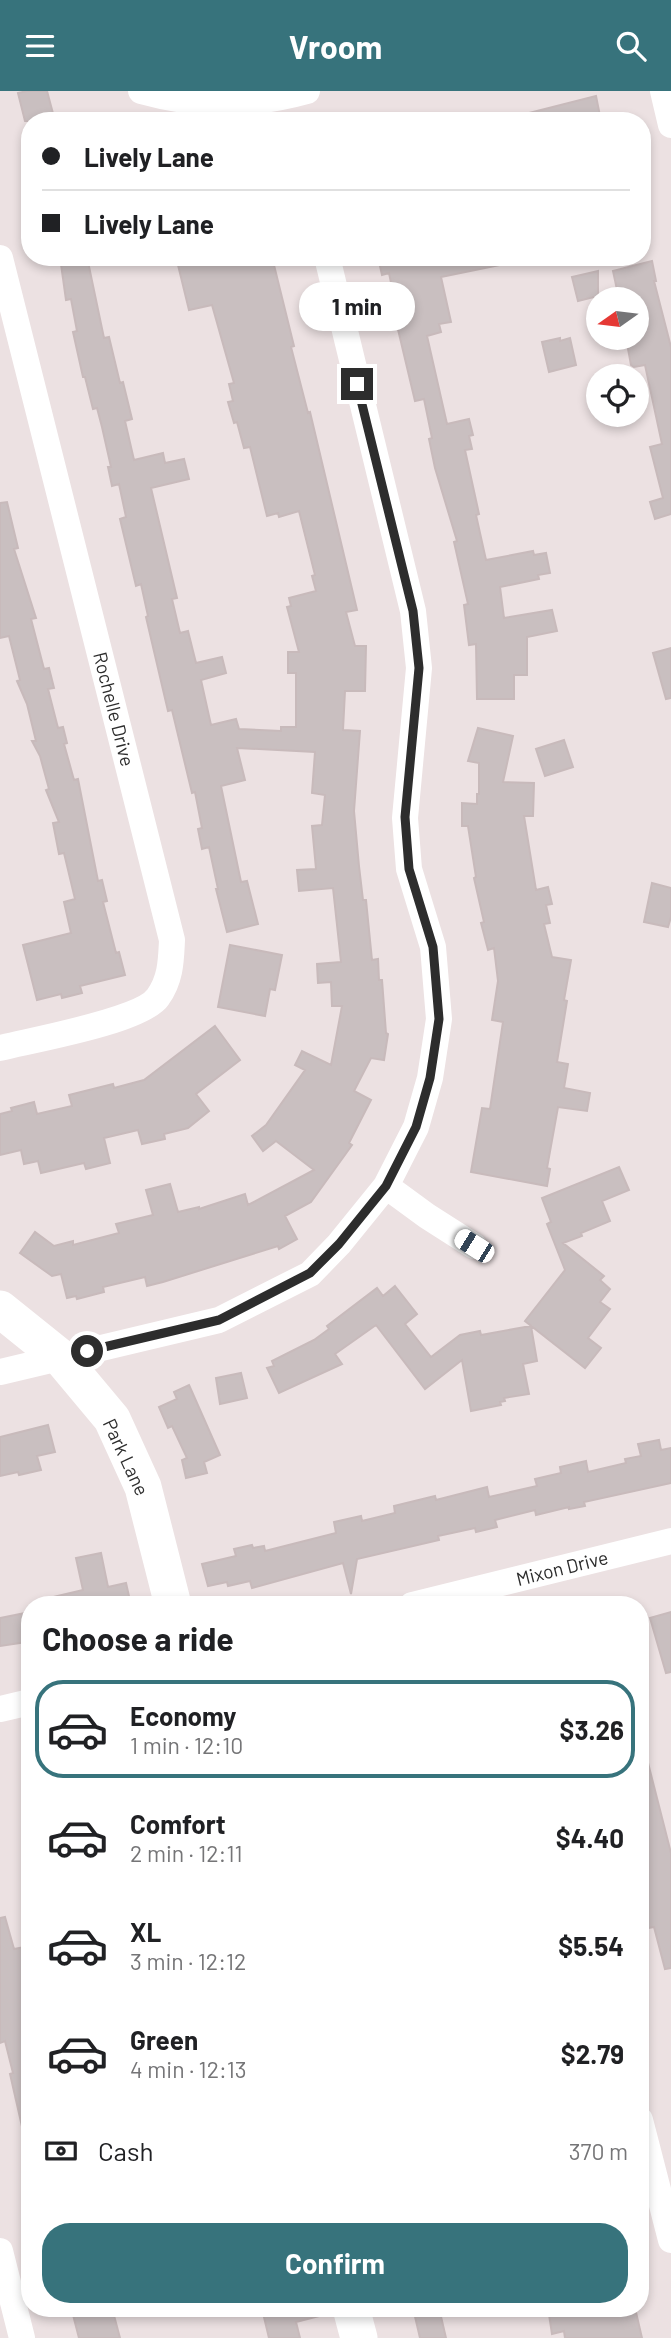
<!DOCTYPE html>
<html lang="en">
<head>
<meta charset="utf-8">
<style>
  :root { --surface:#fff; --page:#f6f6f6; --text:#202124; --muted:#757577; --line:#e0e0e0; --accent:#37737c }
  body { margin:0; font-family:Barlow,sans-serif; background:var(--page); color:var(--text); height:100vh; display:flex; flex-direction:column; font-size:26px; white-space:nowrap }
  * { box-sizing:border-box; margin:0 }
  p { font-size:23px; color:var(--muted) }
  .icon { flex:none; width:38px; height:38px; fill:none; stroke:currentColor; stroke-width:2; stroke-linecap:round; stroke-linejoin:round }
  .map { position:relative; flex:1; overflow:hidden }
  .side { position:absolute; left:21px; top:1505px; width:628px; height:721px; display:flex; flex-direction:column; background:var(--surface); border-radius:28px; box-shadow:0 4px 10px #0003 }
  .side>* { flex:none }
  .guide { position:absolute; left:21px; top:21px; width:630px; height:154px; border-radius:28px; box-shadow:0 4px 10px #0003; display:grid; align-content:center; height:154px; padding:0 21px; background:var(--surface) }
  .needle { width:46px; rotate:256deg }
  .controls { position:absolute; left:586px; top:196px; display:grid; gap:14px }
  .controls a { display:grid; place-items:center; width:63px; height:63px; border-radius:50%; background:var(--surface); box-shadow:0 4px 10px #0003; font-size:35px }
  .end { position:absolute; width:32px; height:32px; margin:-16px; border:9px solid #2d2d2d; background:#fff; box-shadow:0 0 0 4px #fff }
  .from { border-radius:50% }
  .bubble { position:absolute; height:49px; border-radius:24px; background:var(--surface); box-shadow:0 4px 10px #0003; font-size:23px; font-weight:700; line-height:49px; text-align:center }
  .car { position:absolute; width:21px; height:42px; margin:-21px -10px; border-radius:9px; box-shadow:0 0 5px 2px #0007; background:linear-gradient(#fff 24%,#345 0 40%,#fff 0 76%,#345 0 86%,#fff 0) }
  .guide b { display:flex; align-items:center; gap:24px; height:66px; font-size:26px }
  .guide b+b { border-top:2px solid var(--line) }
  .guide i { width:18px; height:18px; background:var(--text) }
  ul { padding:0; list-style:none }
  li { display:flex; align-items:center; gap:21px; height:98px; margin:0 14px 10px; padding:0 7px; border:4px solid transparent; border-radius:28px }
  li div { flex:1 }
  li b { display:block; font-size:26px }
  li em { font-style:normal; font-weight:700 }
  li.current { border-color:var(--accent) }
  li>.icon { width:63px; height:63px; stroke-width:1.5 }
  h2 { padding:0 21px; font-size:32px; line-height:84px }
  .pay { display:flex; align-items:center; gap:18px; height:77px; padding:0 21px; font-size:26px }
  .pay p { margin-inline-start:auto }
  .primary-button { display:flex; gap:14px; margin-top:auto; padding:14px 21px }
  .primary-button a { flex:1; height:80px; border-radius:28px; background:var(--accent); color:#fff; font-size:28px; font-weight:700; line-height:80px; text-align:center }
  header { display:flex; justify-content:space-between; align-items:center; height:91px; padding:0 21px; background:var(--accent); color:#fff; font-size:32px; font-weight:700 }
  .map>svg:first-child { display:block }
</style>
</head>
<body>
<header><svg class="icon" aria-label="menu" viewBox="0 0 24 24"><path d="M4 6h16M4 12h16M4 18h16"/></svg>Vroom<svg class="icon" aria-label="search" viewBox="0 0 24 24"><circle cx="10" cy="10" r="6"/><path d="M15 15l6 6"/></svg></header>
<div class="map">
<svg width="671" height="2247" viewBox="0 0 671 2247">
  <rect width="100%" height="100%" fill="#ece1e2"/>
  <path fill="#c9bfc0" stroke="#c8babb" stroke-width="2" d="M 27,0 L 47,0 L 55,30 L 25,30 L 18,2 Z
    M 596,5 L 601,30 L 521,30 L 521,24 Z
    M 60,166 L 87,166 L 104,247 L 109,246 L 120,292 L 123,291 L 132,328 L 125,330 L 134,369 L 163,362 L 165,372 L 184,368 L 189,388 L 151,397 L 177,507 L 172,508 L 180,542 L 188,540 L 196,572 L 222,566 L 226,582 L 201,589 L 211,634 L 236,628 L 239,638 L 281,640 L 281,636 L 296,636 L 296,582 L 288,582 L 288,561 L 299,561 L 287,516 L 291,515 L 289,507 L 316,500 L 312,485 L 315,484 L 299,420 L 279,426 L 278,422 L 267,425 L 250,356 L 244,357 L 237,331 L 234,332 L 228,311 L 233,310 L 229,293 L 234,292 L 212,214 L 189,219 L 178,174 L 208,166 L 272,166 L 294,255 L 291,256 L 308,322 L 310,321 L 357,519 L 346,521 L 355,555 L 366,555 L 365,600 L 345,600 L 343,639 L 360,640 L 354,720 L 359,775 L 363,809 L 366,809 L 372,869 L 378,868 L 379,889 L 382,889 L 386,942 L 388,943 L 384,969 L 371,967 L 354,1000 L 371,1009 L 349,1052 L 352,1054 L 311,1111 L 285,1125 L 297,1148 L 279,1158 L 278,1155 L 163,1191 L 147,1195 L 145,1186 L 103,1196 L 104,1201 L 77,1208 L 76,1205 L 67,1207 L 61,1183 L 52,1185 L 20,1162 L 35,1141 L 54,1155 L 73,1150 L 73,1154 L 119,1142 L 116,1133 L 153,1124 L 146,1099 L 170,1093 L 178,1121 L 199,1116 L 199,1118 L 245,1103 L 248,1114 L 314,1079 L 276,1050 L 263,1060 L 252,1045 L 266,1034 L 305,979 L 295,974 L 302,960 L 331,974 L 342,915 L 332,915 L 331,891 L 318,892 L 317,873 L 341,871 L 333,797 L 299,800 L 297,779 L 316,778 L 312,735 L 322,734 L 325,704 L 312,702 L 315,661 L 237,657 L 245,689 L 221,695 L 241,791 L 247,790 L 258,833 L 227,841 L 216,798 L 218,798 L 209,756 L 202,758 L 198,738 L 202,737 L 195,701 L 192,702 L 172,619 L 168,620 L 146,526 L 148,525 L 141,493 L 136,495 L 120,428 L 126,426 L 119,393 L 112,395 L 108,376 L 111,376 L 102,336 L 97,317 L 93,318 L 85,286 L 83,286 L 73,241 L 77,240 L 71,208 L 66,209 Z
    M 378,166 L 500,166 L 500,174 L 441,186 L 451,231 L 439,233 L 441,241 L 427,245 L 447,333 L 469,328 L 473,344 L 469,345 L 472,358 L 465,359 L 479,423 L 476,424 L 486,469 L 533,460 L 534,464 L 546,462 L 550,482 L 538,484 L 539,488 L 500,496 L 504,527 L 552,519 L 557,540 L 527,546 L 527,584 L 514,584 L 514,608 L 477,608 L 476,553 L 469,554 L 464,514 L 468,513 L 454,451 L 457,450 L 435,377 L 429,348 L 432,347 L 424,308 L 415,310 L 396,230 L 399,230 L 389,182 L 382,184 Z
    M 652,170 L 656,190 L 654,190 L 671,256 L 671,423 L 655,428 L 650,411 L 663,407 L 650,356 L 662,353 L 645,274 L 634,276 L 631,274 L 626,247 L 637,247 L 637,208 L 619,208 L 613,180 Z
    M 598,180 L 598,205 L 578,210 L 572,186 Z
    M 560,247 L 560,250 L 570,247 L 576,274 L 549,281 L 542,251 Z
    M 7,411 L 18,457 L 14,458 L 36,527 L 31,528 L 44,578 L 49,577 L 54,597 L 48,598 L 58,637 L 63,636 L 67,652 L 64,653 L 74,689 L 78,688 L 98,790 L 102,789 L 107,810 L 103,811 L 116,862 L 119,861 L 125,884 L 80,895 L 82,902 L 62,907 L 61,903 L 37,909 L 23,854 L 71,842 L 64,811 L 75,808 L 64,762 L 59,763 L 53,732 L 59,731 L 46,699 L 49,698 L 40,665 L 32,650 L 36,650 L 27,613 L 17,590 L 20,589 L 9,545 L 0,547 L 0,412 Z
    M 671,557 L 671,607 L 666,608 L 653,562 Z
    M 478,637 L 513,645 L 503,691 L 534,692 L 533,725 L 524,725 L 536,799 L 548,796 L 552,813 L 546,814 L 550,832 L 544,833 L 552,866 L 571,869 L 564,909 L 567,910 L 557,971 L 568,973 L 564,997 L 590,1002 L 587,1020 L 558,1016 L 547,1077 L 550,1078 L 547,1095 L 471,1081 L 482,1017 L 490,1018 L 503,931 L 492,929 L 498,890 L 494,857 L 488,859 L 481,832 L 484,831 L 474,787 L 476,786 L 468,735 L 462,735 L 462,712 L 477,713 L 477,703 L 479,703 L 479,672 L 468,670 Z
    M 564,649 L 573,676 L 545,685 L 536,658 Z
    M 652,792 L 671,797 L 671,826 L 668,836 L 644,831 Z
    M 230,854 L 282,864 L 275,899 L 270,898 L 265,925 L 218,916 Z
    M 215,935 L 240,969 L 196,1003 L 209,1020 L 188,1037 L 164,1043 L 165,1048 L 142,1053 L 138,1039 L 104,1047 L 110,1072 L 86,1078 L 84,1072 L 41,1082 L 38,1070 L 24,1073 L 21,1059 L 0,1064 L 0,1023 L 12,1020 L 11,1017 L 34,1011 L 37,1023 L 72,1015 L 69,1004 L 113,993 L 114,997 L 144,989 Z
    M 619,1076 L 629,1099 L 602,1110 L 610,1130 L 581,1142 L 582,1145 L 563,1152 L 604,1185 L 600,1189 L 610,1198 L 600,1211 L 610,1218 L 588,1247 L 601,1257 L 585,1277 L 525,1230 L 565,1179 L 547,1133 L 551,1131 L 542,1107 Z
    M 395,1195 L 417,1223 L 405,1233 L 431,1266 L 460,1244 L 480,1240 L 481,1244 L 531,1235 L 537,1270 L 523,1273 L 529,1303 L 504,1307 L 505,1310 L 500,1311 L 501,1314 L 471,1320 L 462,1269 L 425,1298 L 376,1234 L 335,1263 L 342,1273 L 279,1302 L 267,1277 L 274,1275 L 272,1270 L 314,1249 L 329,1238 L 327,1235 L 377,1197 L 383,1205 Z
    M 241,1282 L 247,1307 L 220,1313 L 216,1287 Z
    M 189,1294 L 220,1364 L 204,1371 L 207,1382 L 186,1387 L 182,1369 L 187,1367 L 172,1335 L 168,1337 L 159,1316 L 177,1308 L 174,1301 Z
    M 48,1334 L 55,1361 L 37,1365 L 41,1379 L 19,1384 L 18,1381 L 0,1385 L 0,1346 Z
    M 659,1349 L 661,1359 L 671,1357 L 671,1392 L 584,1411 L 585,1415 L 569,1418 L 569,1416 L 536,1424 L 535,1419 L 495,1429 L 497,1436 L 476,1441 L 475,1437 L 438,1445 L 439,1449 L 357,1468 L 351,1503 L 343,1472 L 252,1497 L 250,1490 L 228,1495 L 227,1491 L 208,1495 L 202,1473 L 236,1465 L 234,1458 L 252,1454 L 253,1457 L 264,1455 L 265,1460 L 336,1442 L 334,1431 L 361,1425 L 362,1430 L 395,1422 L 394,1415 L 435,1405 L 436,1409 L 487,1396 L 489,1406 L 537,1395 L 535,1388 L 561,1382 L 560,1376 L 586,1370 L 588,1381 L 626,1372 L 625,1368 L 641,1365 L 638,1353 Z
    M 101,1462 L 108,1496 L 126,1492 L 131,1514 L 50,1514 L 49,1507 L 83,1499 L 76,1467 Z
    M 30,1521 L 30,1547 L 27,1547 L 26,1551 L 0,1555 L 0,1527 Z
    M 671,1521 L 671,1581 L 666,1582 L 650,1527 Z
    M 646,1664 L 671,1762 L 671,1877 L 665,1878 L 654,1836 L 648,1837 L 640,1802 L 640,1665 Z
    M 5,1826 L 14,1858 L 30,1855 L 30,1880 L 23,1881 L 30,1912 L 30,2039 L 23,2040 L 10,1983 L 13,1982 L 5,1950 L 0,1952 L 0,1827 Z
    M 84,2217 L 112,2217 L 120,2247 L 79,2247 L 72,2220 Z
    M 281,2217 L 326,2217 L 327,2223 L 296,2231 L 300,2247 L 269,2247 L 263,2222 Z
    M 413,2217 L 439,2217 L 446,2247 L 420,2247 Z
    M 548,2217 L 635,2217 L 642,2247 L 565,2247 L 564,2240 L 552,2243 Z"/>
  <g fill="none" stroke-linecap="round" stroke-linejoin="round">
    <path stroke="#fff" stroke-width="26" d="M 141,0 C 198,16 249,16 307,0
      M 663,0 L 671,34
      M 0,167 L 172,849 C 171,869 171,888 158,906 C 142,930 32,949 0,957
      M 386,1095 L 427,1125 L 474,1155
      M 0,1281 L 219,1229 L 310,1183 L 339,1153 L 386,1095 L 416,1036 L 430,987 L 439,928 L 433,856 L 409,778 L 405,727 L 419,577 L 413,520 L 327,166
      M 412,1514 L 671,1450
      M 0,1618 L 30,1611
      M 640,2029 L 671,2149
      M 0,2160 L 22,2247"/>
    <path stroke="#fff" stroke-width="37" d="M 0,1218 L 61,1267 L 112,1328 L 143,1396 L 173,1514
      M 351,2217 L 359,2247"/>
  </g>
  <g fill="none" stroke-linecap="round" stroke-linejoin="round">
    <path stroke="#2d2d2d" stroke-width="9" d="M 87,1260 L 219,1229 L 310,1182 L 339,1153 L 386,1095 L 416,1036 L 430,987 L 439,928 L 433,856 L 409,778 L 405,726 L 419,577 L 413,520 L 357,293"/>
  </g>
  <g text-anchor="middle" stroke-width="5" stroke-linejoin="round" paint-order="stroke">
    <g font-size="19" fill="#2d2d2d" stroke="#fff">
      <text transform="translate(114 618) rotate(76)" y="7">Rochelle Drive</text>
      <text transform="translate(126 1366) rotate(65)" y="7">Park Lane</text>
      <text transform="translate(562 1477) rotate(-14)" y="7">Mixon Drive</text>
    </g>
  </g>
</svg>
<div class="controls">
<a><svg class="needle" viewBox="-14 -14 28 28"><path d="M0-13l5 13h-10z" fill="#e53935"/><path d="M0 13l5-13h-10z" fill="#757577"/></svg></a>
<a><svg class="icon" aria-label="locate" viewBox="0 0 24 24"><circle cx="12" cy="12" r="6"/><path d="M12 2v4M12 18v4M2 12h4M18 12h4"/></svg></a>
</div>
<i class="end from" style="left:87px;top:1260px"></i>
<i class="end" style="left:357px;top:293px"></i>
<div class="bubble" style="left:299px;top:191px;width:116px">1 min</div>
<i class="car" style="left:474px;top:1155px;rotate:302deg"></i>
<div class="guide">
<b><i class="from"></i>Lively Lane</b>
<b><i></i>Lively Lane</b>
</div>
<section class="side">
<h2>Choose a ride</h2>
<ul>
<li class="current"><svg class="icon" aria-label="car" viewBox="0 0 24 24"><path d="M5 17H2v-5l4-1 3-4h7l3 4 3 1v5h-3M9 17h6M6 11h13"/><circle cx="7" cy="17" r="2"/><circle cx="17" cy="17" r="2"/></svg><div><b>Economy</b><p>1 min · 12:10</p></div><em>$3.26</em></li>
<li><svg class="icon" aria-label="car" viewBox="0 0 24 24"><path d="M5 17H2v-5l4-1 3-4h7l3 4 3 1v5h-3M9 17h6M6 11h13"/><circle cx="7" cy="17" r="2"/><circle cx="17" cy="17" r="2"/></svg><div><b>Comfort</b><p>2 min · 12:11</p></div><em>$4.40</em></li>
<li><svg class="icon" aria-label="car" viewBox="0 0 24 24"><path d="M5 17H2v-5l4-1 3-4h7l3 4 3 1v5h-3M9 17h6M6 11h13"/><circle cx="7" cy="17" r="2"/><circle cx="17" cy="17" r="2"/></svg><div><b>XL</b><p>3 min · 12:12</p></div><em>$5.54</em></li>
<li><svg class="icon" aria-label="car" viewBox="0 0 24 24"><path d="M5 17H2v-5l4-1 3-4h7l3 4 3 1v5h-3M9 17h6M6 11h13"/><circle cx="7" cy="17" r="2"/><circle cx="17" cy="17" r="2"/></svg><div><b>Green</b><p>4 min · 12:13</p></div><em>$2.79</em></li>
</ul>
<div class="pay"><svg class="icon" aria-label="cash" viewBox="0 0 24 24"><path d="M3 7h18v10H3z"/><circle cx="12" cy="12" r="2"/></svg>Cash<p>370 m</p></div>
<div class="primary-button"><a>Confirm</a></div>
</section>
</div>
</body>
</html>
